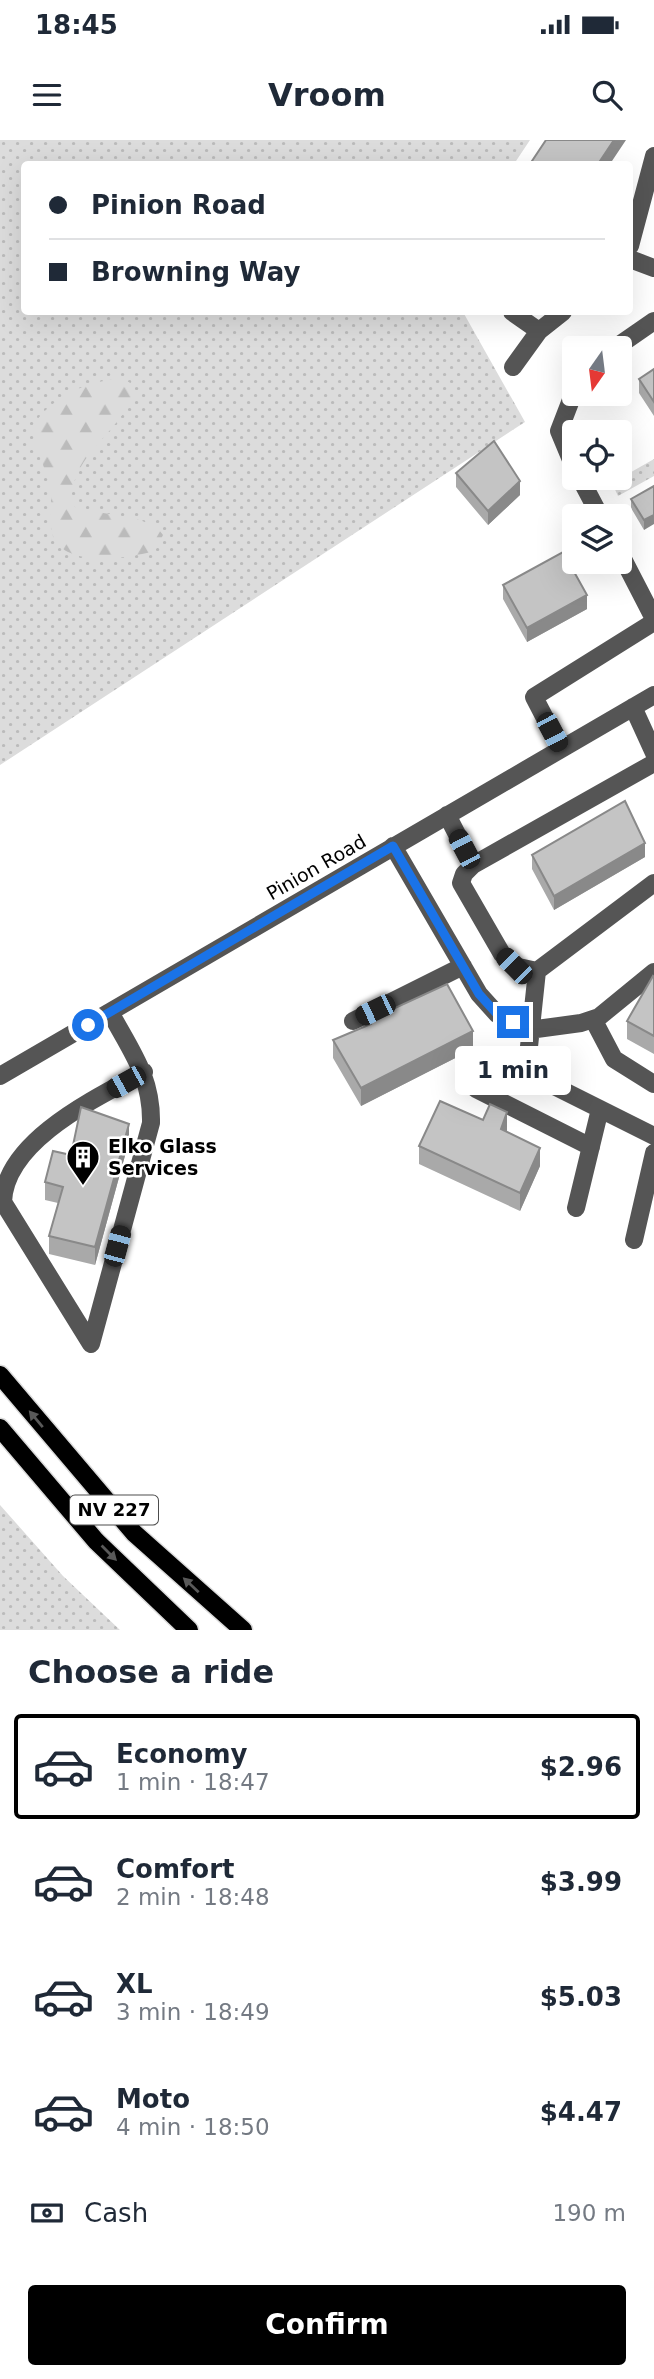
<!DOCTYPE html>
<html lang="en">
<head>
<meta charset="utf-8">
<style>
  :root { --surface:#fff; --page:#f2f2f3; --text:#1f2937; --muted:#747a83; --line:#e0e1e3; --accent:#000 }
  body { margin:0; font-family:"DejaVu Sans",sans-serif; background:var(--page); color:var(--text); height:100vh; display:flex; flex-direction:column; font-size:26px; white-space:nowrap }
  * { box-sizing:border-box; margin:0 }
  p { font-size:23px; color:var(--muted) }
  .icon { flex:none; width:38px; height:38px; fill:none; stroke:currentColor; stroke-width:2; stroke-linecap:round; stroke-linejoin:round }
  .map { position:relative; height:1490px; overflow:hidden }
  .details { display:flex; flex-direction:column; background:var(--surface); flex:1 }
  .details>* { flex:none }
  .banner { position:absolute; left:21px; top:21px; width:612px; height:154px; border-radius:7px; box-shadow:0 7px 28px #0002; display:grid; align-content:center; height:154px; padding:0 28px; background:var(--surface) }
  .needle { width:46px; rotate:194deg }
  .fabs { position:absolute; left:562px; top:196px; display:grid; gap:14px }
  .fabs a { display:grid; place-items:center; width:70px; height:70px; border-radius:7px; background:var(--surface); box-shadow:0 7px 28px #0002; font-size:35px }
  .end { position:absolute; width:32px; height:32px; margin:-16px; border:9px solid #1a73e8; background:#fff; box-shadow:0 0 0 4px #fff }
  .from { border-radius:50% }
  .bubble { position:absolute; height:49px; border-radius:7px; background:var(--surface); box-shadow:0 7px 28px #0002; font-size:23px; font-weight:800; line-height:49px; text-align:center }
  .car { position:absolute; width:21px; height:42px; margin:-21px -10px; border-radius:9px; box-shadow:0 0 5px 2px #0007; background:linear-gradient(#222 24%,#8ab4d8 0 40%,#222 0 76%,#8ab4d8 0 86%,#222 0) }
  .banner b { display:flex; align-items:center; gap:24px; height:66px; font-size:26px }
  .banner b+b { border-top:2px solid var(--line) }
  .banner i { width:18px; height:18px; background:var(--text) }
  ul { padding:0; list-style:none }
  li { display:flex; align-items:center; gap:21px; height:105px; margin:0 14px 10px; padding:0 14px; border:4px solid transparent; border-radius:7px }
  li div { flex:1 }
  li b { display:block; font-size:26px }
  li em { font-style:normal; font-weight:800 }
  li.current { border-color:var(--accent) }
  li>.icon { width:63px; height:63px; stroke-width:1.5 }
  h2 { padding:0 28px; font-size:32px; line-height:84px }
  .pay { display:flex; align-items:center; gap:18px; height:77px; padding:0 28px; font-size:26px }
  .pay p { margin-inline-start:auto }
  .cta { display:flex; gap:14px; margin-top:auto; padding:14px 28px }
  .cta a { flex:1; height:80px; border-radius:7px; background:var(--accent); color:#fff; font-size:28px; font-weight:800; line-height:80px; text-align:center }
  .status { display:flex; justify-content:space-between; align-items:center; height:49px; padding:0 35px; background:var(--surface); direction:ltr }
  .status svg { height:19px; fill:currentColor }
  header { display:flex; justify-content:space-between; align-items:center; height:91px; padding:0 28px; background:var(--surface); font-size:32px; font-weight:800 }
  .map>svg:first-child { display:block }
</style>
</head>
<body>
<div class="status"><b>18:45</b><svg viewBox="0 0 49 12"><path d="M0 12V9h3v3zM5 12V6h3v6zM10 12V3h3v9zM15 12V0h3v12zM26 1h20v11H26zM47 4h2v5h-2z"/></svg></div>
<header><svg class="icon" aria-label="menu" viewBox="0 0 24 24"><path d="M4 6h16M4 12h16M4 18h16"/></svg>Vroom<svg class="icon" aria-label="search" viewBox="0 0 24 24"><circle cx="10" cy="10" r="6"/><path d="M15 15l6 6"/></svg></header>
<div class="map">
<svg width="654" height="1490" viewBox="0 0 654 1490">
  <defs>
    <pattern id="grass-dots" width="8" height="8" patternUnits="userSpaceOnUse" patternTransform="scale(1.75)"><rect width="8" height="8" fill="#dcdcdc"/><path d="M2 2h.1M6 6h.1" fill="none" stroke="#bbb" stroke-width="1.8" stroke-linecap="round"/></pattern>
    <pattern id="forest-firs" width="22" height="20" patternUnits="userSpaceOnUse" patternTransform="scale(1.75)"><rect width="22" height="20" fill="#dcdcdc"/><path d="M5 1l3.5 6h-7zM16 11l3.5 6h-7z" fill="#bbb"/></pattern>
  </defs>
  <rect width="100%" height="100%" fill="#fff"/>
  <path fill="url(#grass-dots)" d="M 0,0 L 530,0 L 514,24 L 24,24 L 24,172 L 463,172 L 525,282 L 0,625 Z
    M 654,319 L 654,336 L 618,356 L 612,343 Z
    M 0,1365 L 63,1436 L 120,1490 L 0,1490 Z"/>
  <path fill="url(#forest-firs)" d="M 117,239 L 129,242 L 135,249 C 121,295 73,310 71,362 L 77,369 C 100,374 151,375 163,395 L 155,411 C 130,418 70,428 54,399 C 47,385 54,362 50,346 C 45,324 33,308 33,285 C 53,257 84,242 117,239 Z"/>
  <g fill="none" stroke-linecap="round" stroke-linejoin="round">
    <defs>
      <path id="major" d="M 0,1235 L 134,1393 L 243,1490
        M 0,1288 L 96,1401 L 189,1490"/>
    </defs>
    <use href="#major" stroke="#dbdbdb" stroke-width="21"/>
    <path stroke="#555" stroke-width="18" d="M 630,106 L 654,16
      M 630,119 L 654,128
      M 512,172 L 539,191
      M 615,208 L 654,181
      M 513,227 L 539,191 L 563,172
      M 574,252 L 559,291 L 574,327
      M 580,338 L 600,376
      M 620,413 L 654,479
      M 633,567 L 654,613
      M 561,609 L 534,557 L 654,482
      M 447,675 L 473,725
      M 393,706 L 479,854 L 497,874 L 529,890
      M 654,743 L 537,831 L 528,916 L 540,939 L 654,996
      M 537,831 L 514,826 L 502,814 L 461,743 L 464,734 L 473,725 L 654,623
      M 110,872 C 131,911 152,937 151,983 L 91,1204 L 3,1062 C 5,1001 96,958 144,932
      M 593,879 L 614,919 L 654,944
      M 353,881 L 463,826
      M 529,890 L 581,883 L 599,877 L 654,832
      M 0,936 L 654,555
      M 476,949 L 591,1007
      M 576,1068 L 600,969
      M 634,1100 L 654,1013"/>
    <use href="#major" stroke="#000" stroke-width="18"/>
  </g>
  <path fill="#a9a9a9" d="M 654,229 L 654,276 L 639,253 L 639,239 Z
    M 456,333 L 520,355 L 488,385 L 456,347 Z
    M 654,346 L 644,390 L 631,368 L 631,359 Z
    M 503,445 L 587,469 L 527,502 L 503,459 Z
    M 532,715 L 645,717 L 554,770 L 532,729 Z
    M 654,837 L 654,914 L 627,899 L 627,881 Z
    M 369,880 L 473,909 L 361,966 L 333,918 L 333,900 L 369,885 Z
    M 483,980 L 507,990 L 507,992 L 540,1026 L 520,1071 L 419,1024 L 419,1006 Z
    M 129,1001 L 95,1125 L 49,1114 L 49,1096 L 58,1063 L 45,1060 L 45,1042 L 71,1015 Z"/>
  <path fill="#898989" d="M 614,0 L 626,0 L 610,24 L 598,24 Z
    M 520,341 L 520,355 L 488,385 L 488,371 Z
    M 654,375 L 654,384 L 644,390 L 644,380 Z
    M 587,455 L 587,469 L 527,502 L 527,488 Z
    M 645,703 L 645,717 L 554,770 L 554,756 Z
    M 473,891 L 473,909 L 361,966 L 361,948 Z
    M 507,972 L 507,990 L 501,1007 L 501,989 Z
    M 129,984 L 129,1001 L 95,1125 L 95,1107 Z
    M 540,1008 L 540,1026 L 520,1071 L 520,1053 Z"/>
  <path fill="#c4c4c4" stroke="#898989" stroke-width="2" d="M 546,0 L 614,0 L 598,24 L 530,24 Z
    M 654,229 L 654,262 L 639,239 Z
    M 494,301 L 520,341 L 488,371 L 456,333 Z
    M 654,346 L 654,375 L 644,380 L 631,359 Z
    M 563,412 L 587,455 L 527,488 L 503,445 Z
    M 625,661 L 645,703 L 554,756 L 532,715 Z
    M 653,836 L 654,837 L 654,896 L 627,881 Z
    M 447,844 L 473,891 L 361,948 L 333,900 L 371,884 L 369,880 Z
    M 440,961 L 483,980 L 490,964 L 507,972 L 501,989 L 540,1008 L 520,1053 L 419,1006 Z
    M 81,967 L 129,984 L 95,1107 L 49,1096 L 63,1047 L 45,1042 L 53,1011 L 71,1015 Z"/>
  <defs><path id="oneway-solid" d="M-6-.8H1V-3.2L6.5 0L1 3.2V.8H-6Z" transform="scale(1.75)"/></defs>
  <g fill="#595959">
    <use href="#oneway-solid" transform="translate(36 1279) rotate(-130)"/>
    <use href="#oneway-solid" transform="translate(109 1413) rotate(45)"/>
    <use href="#oneway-solid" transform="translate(191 1445) rotate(-137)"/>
  </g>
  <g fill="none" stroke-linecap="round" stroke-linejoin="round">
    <path stroke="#1a73e8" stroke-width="9" d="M 88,885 L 393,706 L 479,854 L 497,874 L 513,882"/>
  </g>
  <defs>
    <symbol id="building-pin" viewBox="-11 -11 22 30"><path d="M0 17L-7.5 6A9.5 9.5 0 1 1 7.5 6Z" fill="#000" stroke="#fff"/><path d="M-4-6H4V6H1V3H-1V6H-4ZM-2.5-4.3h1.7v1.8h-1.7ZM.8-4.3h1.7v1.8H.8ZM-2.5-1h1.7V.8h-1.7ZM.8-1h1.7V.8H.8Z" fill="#fff"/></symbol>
  </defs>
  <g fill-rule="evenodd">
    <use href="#building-pin" x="64" y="998" width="38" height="52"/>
  </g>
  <g text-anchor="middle" stroke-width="5" stroke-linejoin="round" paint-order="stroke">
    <rect fill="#fff" stroke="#4c4c4c" stroke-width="2" x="70" y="1355.5" width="88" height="29" rx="5"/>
    <g font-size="18" font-weight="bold" fill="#000">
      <text x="114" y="1376">NV 227</text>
    </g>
    <g font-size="19" fill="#000" stroke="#fff">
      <text transform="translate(316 727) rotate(-30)" y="7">Pinion Road</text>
    </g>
    <g font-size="19" font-weight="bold" fill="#000" stroke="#fff" text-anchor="start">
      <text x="108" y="1013">Elko Glass<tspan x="108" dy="22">Services</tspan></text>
    </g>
  </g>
</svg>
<div class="fabs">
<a><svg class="needle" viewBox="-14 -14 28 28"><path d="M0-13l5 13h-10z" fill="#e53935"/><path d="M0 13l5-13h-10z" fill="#747a83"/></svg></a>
<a><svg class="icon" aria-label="locate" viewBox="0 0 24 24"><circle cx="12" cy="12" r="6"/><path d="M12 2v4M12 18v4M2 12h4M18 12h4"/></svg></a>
<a><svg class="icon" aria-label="layers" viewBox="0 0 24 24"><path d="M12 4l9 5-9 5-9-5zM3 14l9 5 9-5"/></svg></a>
</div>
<i class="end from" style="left:88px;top:885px"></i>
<i class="end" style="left:513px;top:882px"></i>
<div class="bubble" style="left:455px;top:906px;width:116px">1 min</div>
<i class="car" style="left:552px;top:592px;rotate:152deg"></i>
<i class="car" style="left:464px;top:709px;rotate:332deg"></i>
<i class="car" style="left:514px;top:826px;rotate:315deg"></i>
<i class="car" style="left:375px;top:870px;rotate:244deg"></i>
<i class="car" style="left:126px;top:942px;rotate:241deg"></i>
<i class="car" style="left:117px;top:1106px;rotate:15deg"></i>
<div class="banner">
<b><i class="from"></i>Pinion Road</b>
<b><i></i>Browning Way</b>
</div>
</div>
<section class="details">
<h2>Choose a ride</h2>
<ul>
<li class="current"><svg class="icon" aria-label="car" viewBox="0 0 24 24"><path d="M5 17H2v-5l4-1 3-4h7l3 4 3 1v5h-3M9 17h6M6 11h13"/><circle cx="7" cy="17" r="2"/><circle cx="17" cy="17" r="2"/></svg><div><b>Economy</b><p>1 min · 18:47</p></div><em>$2.96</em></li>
<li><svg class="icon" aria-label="car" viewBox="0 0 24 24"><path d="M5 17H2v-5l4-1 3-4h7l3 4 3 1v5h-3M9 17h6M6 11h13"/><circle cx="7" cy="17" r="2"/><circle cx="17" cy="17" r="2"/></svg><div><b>Comfort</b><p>2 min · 18:48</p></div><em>$3.99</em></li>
<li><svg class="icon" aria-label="car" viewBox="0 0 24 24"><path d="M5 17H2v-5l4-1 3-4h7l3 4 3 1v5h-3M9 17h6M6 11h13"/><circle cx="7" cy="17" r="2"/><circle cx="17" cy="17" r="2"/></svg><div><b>XL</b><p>3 min · 18:49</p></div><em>$5.03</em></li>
<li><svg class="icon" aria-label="car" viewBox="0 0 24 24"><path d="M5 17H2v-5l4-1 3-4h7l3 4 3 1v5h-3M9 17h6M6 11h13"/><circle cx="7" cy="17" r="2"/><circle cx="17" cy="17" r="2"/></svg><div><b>Moto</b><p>4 min · 18:50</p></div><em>$4.47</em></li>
</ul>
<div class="pay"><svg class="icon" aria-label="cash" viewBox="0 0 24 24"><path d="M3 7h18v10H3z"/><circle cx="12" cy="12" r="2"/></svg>Cash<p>190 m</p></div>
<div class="cta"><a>Confirm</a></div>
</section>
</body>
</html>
